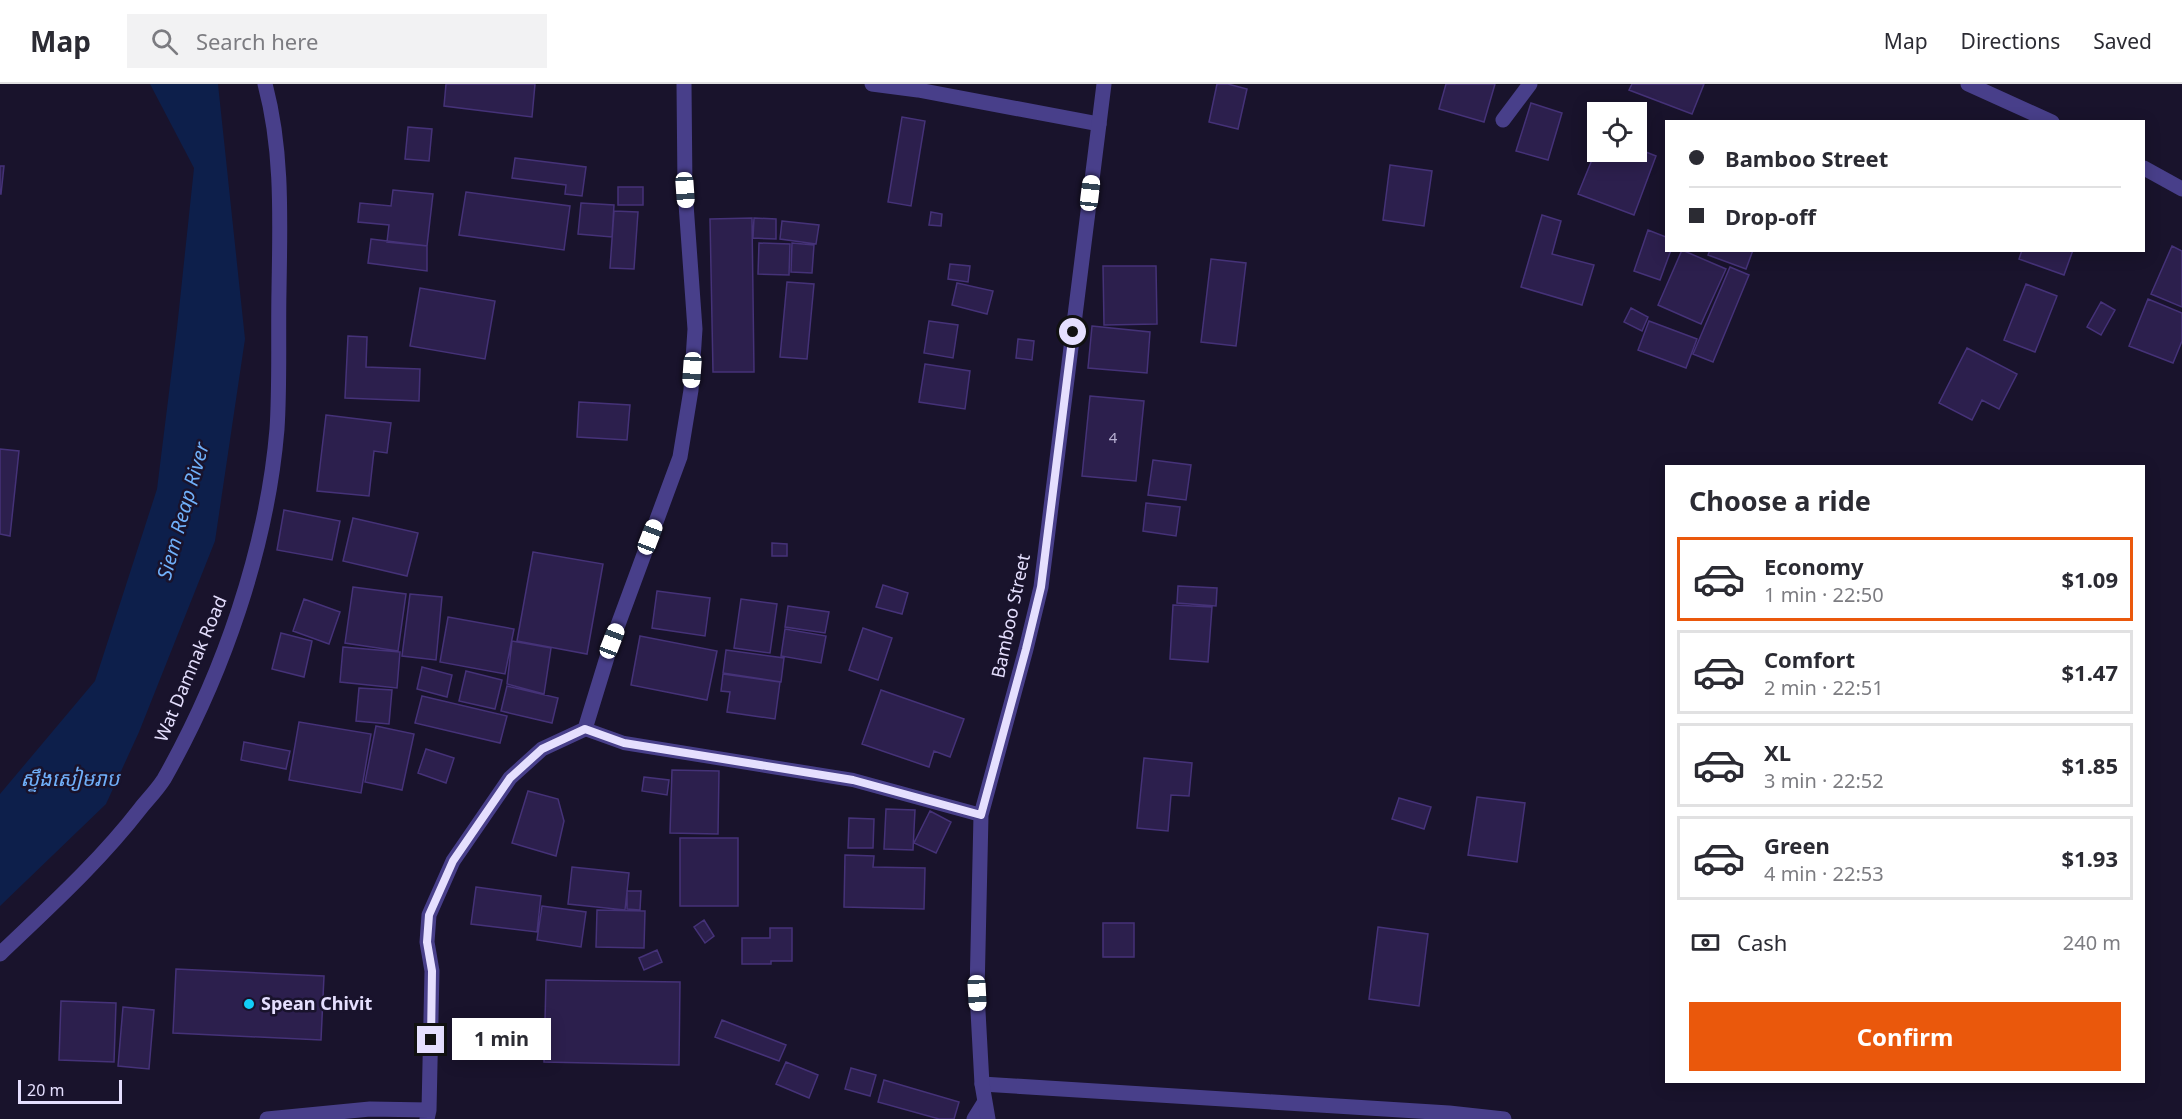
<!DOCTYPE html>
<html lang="en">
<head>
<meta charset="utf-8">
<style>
  :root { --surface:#fff; --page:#f2f2f3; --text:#2b2b33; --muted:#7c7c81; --line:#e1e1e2; --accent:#ea580c }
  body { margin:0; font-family:"Noto Sans","Noto Sans Khmer",sans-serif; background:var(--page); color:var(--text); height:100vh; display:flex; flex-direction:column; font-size:22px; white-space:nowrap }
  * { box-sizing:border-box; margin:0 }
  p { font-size:20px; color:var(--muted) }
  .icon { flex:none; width:33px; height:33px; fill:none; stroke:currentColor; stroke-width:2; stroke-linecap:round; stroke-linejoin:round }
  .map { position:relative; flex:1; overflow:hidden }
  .sheet { position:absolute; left:1665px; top:381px; width:480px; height:618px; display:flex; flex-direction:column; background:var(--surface); border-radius:0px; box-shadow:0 3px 15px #0003 }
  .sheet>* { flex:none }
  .top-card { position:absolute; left:1665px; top:36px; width:480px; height:132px; border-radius:0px; box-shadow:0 3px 15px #0003; display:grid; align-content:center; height:132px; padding:0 24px; background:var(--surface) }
  .tools { position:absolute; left:1587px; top:18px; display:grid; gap:12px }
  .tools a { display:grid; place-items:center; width:60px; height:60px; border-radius:0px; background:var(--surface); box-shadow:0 3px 15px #0003; font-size:30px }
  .scale { position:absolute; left:18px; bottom:15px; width:104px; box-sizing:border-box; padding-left:6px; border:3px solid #e5dffe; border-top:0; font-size:16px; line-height:21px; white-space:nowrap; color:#e5dffe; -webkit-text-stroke:4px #19132c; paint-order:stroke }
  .end { position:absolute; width:27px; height:27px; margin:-14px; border:8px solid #e5dffe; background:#111; box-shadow:0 0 0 3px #111 }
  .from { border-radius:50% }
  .bubble { position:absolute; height:42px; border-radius:0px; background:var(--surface); box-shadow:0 3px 15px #0003; font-size:20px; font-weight:700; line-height:42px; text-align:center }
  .car { position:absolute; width:18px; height:36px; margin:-18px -9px; border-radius:8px; box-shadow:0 0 4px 2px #0007; background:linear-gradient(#fff 24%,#345 0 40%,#fff 0 76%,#345 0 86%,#fff 0) }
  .top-card b { display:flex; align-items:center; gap:21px; height:57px; font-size:22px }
  .top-card b+b { border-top:2px solid var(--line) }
  .top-card i { width:15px; height:15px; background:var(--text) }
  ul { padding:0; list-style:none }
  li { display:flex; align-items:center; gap:18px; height:84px; margin:0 12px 9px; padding:0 12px; border:3px solid var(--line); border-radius:0px }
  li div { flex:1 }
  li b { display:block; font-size:22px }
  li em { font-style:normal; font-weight:700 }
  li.on { border-color:var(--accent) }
  li>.icon { width:54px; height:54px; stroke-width:1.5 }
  h2 { padding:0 24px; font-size:27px; line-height:72px }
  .pay { display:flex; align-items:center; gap:15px; height:66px; padding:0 24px; font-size:22px }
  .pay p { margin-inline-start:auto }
  .cta { display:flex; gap:12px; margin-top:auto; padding:12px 24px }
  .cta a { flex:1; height:69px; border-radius:0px; background:var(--accent); color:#fff; font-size:24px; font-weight:700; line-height:69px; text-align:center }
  header { display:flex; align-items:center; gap:36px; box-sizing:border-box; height:84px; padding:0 30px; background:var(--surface); border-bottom:2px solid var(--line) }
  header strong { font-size:28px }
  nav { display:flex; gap:33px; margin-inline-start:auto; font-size:21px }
  .search { width:420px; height:54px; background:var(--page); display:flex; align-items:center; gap:15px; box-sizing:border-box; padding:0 21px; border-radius:0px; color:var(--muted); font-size:22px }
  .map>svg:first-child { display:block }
</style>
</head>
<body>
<header>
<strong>Map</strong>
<div class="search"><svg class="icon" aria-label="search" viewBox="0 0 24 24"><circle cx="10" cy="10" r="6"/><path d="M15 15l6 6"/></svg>Search here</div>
<nav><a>Map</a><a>Directions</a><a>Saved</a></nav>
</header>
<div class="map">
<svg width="2182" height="1035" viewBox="0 0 2182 1035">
  <rect width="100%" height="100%" fill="#19132c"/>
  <path fill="#0d1f4b" d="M 150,0 L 218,0 L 245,255 L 215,457 L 139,648 L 106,720 L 0,822 L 0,710 L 95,597 L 157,405 L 177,244 L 194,84 Z"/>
  <path fill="#2c1f4d" stroke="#453278" stroke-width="1.5" d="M 446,0 L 535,0 L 532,33 L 444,22 Z
    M 1217,0 L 1228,0 L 1247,5 L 1238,45 L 1209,38 Z
    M 1446,0 L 1495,0 L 1484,38 L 1439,25 Z
    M 1632,0 L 1704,0 L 1692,30 L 1629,6 Z
    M 1531,19 L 1562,29 L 1548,76 L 1516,67 Z
    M 902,33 L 925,37 L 911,122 L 888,118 Z
    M 408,43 L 432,45 L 429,77 L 405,75 Z
    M 1598,61 L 1598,68 L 1636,68 L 1636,64 L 1656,72 L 1634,131 L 1578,110 Z
    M 515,74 L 586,83 L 582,112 L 565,110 L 566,101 L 512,94 Z
    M 1390,81 L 1432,87 L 1424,142 L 1383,136 Z
    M 0,82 L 4,82 L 1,110 L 0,110 Z
    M 618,103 L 643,103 L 643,121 L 618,121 Z
    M 393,106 L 433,110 L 427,162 L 387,158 L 389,141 L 358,138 L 360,119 L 391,122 Z
    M 466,108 L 570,122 L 564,166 L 459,151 Z
    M 581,119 L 614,121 L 612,153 L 578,150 Z
    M 614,127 L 638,128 L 634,185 L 610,184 Z
    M 931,128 L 942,130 L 941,142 L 929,141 Z
    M 1542,131 L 1561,137 L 1552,170 L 1594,181 L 1582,221 L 1521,203 Z
    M 752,134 L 754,288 L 713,288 L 710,135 Z
    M 754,134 L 776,135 L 776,155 L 753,154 Z
    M 782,137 L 819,141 L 816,160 L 780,155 Z
    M 1648,146 L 1666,153 L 1666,166 L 1671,166 L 1660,196 L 1634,187 Z
    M 371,155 L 427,162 L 427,187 L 368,179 Z
    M 759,159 L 790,160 L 789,191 L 758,190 Z
    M 792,159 L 814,161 L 812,189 L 791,188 Z
    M 2172,162 L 2182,167 L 2182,223 L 2151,210 Z
    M 1682,166 L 1726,185 L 1701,240 L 1658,221 Z
    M 1710,166 L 1753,166 L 1746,185 L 1708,171 Z
    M 2022,166 L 2073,166 L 2064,191 L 2019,175 Z
    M 1211,175 L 1246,179 L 1236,262 L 1201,258 Z
    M 950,180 L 970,182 L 968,198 L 948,195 Z
    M 1103,182 L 1156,182 L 1157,240 L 1104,241 Z
    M 1730,183 L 1749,191 L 1713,278 L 1693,270 Z
    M 787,198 L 814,200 L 807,275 L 780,273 Z
    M 957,199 L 993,207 L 987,230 L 952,221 Z
    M 2026,200 L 2057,212 L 2035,268 L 2004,256 Z
    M 420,204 L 495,217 L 485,275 L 410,262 Z
    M 2148,215 L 2182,229 L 2182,257 L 2173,279 L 2129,262 Z
    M 2101,218 L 2115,226 L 2101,251 L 2087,243 Z
    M 1631,224 L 1648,233 L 1642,247 L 1624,238 Z
    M 929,237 L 958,241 L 953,274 L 924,269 Z
    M 1649,237 L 1697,255 L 1686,284 L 1638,266 Z
    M 1092,242 L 1150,248 L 1147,289 L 1088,284 Z
    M 348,252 L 367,253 L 366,283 L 420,285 L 419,317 L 345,314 Z
    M 1018,255 L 1034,257 L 1032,276 L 1016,274 Z
    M 1967,264 L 2017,290 L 1999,325 L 1982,316 L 1972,336 L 1939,319 Z
    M 925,280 L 970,287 L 965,325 L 919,318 Z
    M 1090,312 L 1144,317 L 1136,397 L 1082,392 Z
    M 579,318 L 630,321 L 627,356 L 577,353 Z
    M 326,331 L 391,339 L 387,369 L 374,367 L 369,412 L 317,407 Z
    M 0,365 L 19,367 L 10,452 L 0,450 Z
    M 1153,376 L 1191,381 L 1186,416 L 1148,411 Z
    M 1146,419 L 1180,423 L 1176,452 L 1143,447 Z
    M 284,426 L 340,437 L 332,476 L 277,466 Z
    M 353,434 L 418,449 L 407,492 L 343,477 Z
    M 772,459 L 787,460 L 787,472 L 772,472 Z
    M 533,468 L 603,480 L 587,570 L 517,557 Z
    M 883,501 L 908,509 L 902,530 L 876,523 Z
    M 1178,502 L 1217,504 L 1216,522 L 1177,519 Z
    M 353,503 L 406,510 L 398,567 L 345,559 Z
    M 657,507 L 710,514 L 705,552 L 652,544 Z
    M 410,510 L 442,513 L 436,576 L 402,572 Z
    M 304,515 L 340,528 L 329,560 L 293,547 Z
    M 741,515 L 777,520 L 770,569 L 734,564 Z
    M 1173,521 L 1212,523 L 1208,578 L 1170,575 Z
    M 788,522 L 829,528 L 825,549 L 785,543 Z
    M 448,533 L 514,545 L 505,590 L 440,578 Z
    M 863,544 L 892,554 L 878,596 L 849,586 Z
    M 785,545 L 826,552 L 821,579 L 781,572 Z
    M 281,549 L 312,557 L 304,593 L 272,585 Z
    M 640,552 L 717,567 L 707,616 L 631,601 Z
    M 512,557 L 551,564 L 544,610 L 507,600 Z
    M 343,563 L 400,568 L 397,604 L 340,598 Z
    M 726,566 L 784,574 L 781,598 L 723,589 Z
    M 422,583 L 452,591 L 447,613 L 417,605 Z
    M 466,587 L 502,596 L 495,625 L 459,617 Z
    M 723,590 L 780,598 L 775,635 L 727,628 L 730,608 L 721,607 Z
    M 507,602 L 558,614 L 552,639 L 501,627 Z
    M 359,604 L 392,606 L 389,640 L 356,637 Z
    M 881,606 L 964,635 L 950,673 L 934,667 L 929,683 L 862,660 Z
    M 422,612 L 507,632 L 500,659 L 415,639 Z
    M 299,638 L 371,650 L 361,709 L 289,696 Z
    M 376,642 L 414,650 L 402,706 L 365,698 Z
    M 244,658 L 290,667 L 286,685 L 241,676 Z
    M 426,665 L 454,674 L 446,699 L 418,689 Z
    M 1144,674 L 1192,679 L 1189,712 L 1171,711 L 1168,747 L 1137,744 Z
    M 672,686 L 719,687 L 718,750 L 670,749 Z
    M 644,693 L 669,696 L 667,711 L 642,707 Z
    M 528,707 L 558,715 L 564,737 L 556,772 L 512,759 Z
    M 1477,713 L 1525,719 L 1517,778 L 1468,771 Z
    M 1399,714 L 1431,723 L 1424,745 L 1392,735 Z
    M 886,725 L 915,726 L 913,766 L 884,765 Z
    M 930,727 L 951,738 L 936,769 L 914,759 Z
    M 849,734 L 874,735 L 873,764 L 848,764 Z
    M 680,754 L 738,754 L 738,822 L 680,822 Z
    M 845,771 L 874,772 L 873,783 L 925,784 L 924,825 L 844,823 Z
    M 572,783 L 629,789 L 625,826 L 568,820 Z
    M 476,803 L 541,812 L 537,848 L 471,840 Z
    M 627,807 L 641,807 L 640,826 L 627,825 Z
    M 542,822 L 586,828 L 581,863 L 537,856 Z
    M 597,826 L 645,827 L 644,864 L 596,863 Z
    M 704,836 L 714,852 L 705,859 L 694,843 Z
    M 1103,839 L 1134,839 L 1134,873 L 1103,873 Z
    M 1378,843 L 1428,850 L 1419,922 L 1369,915 Z
    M 770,844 L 792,844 L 792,877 L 771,877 L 771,880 L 742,880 L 742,854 L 770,854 Z
    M 657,866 L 662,878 L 644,886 L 639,874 Z
    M 176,885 L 324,892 L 321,956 L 173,949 Z
    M 546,896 L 680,898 L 679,981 L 544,978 Z
    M 61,917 L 116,919 L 114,978 L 59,976 Z
    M 123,923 L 154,926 L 149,985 L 118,982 Z
    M 722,936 L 786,961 L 779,977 L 715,953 Z
    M 786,978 L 818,991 L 809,1014 L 776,1000 Z
    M 851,984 L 876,991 L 870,1012 L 845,1005 Z
    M 884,996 L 959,1018 L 954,1035 L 939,1035 L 878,1018 Z"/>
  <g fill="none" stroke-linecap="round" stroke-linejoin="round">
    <path stroke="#483f8a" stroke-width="14" d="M 585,645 L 624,659 L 853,696 L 981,731"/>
    <path stroke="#483f8a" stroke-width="15" d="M 872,0 L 918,6 L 1099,40
      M 1503,36 L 1530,0
      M 0,870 C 48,824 99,778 140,725 C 148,715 157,706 164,695 C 223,591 267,464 277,345 C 280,299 278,252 279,206 C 280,137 283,67 265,0
      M 982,1000 L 1449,1029 L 1504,1035
      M 267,1035 L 370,1025 L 429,1026
      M 427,1035 L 429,1026 L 432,887 L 427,858 L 429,831 L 453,777 L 510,694 L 542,665 L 585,645 L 612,557 L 680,373 L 691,306 L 695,245 L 685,106 L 684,0
      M 974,1035 L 984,1019"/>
    <path stroke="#483f8a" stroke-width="15" d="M 1968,0 L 2052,38
      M 2144,84 L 2182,105
      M 988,1035 L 982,1000 L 977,909 L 981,731 L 1026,565 L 1041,503 L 1104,0"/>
  </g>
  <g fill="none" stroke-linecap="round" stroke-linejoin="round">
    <path stroke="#e5dffe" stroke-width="8" d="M 431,956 L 432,887 L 427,858 L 429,831 L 453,777 L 510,694 L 542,665 L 585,645 L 624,659 L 853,696 L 981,731 L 1026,565 L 1041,503 L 1073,248"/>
  </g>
  <circle fill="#12cef7" stroke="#19132c" stroke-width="2" cx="249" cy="920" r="6"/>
  <g text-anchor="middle" stroke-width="5" stroke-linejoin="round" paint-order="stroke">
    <g font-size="15" fill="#b7afd2">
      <text x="1113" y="359">4</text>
    </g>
    <g font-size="18" fill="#e5dffe" stroke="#19132c">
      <text transform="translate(1011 532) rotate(-78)" y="6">Bamboo Street</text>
      <text transform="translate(191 585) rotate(-67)" y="6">Wat Damnak Road</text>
    </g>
    <g font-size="18" font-weight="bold" fill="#e5dffe" stroke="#19132c" text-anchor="start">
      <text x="261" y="926">Spean Chivit</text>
    </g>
    <g font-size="20" font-style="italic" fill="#70b0fa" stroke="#19132c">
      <text transform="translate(183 427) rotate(-74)" y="7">Siem Reap River</text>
      <text x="70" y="702">ស្ទឹងសៀមរាប</text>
    </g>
  </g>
</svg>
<div class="tools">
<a><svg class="icon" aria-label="locate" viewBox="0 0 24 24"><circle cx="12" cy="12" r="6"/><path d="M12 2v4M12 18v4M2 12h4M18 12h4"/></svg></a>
</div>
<div class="scale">20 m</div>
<i class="end from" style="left:1073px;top:248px"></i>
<i class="end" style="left:431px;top:956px"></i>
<div class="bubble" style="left:452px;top:934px;width:99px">1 min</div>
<i class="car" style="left:685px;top:106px;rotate:176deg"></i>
<i class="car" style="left:1090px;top:109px;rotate:7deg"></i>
<i class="car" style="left:692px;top:286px;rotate:184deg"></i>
<i class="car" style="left:650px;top:453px;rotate:21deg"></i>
<i class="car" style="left:612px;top:557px;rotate:21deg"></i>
<i class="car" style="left:977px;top:909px;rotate:177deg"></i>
<div class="top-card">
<b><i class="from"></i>Bamboo Street</b>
<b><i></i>Drop-off</b>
</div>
<section class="sheet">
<h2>Choose a ride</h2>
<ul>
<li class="on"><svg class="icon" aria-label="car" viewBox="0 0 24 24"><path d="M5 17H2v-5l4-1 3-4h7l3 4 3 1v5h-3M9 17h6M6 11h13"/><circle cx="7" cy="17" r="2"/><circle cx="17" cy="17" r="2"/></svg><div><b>Economy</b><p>1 min · 22:50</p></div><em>$1.09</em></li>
<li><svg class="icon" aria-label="car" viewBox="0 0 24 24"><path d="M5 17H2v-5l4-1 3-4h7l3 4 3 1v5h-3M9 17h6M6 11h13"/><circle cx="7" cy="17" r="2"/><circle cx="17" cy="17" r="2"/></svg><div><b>Comfort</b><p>2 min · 22:51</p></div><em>$1.47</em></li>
<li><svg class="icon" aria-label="car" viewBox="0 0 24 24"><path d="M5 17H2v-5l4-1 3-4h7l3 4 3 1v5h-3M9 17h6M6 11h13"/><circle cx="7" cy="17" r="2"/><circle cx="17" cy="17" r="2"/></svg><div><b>XL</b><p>3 min · 22:52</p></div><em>$1.85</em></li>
<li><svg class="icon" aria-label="car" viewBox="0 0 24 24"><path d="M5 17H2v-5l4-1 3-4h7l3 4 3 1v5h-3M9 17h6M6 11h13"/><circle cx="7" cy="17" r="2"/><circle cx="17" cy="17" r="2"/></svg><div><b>Green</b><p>4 min · 22:53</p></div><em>$1.93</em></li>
</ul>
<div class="pay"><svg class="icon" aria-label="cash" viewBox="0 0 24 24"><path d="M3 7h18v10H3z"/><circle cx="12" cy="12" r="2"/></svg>Cash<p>240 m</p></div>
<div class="cta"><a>Confirm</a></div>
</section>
</div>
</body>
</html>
